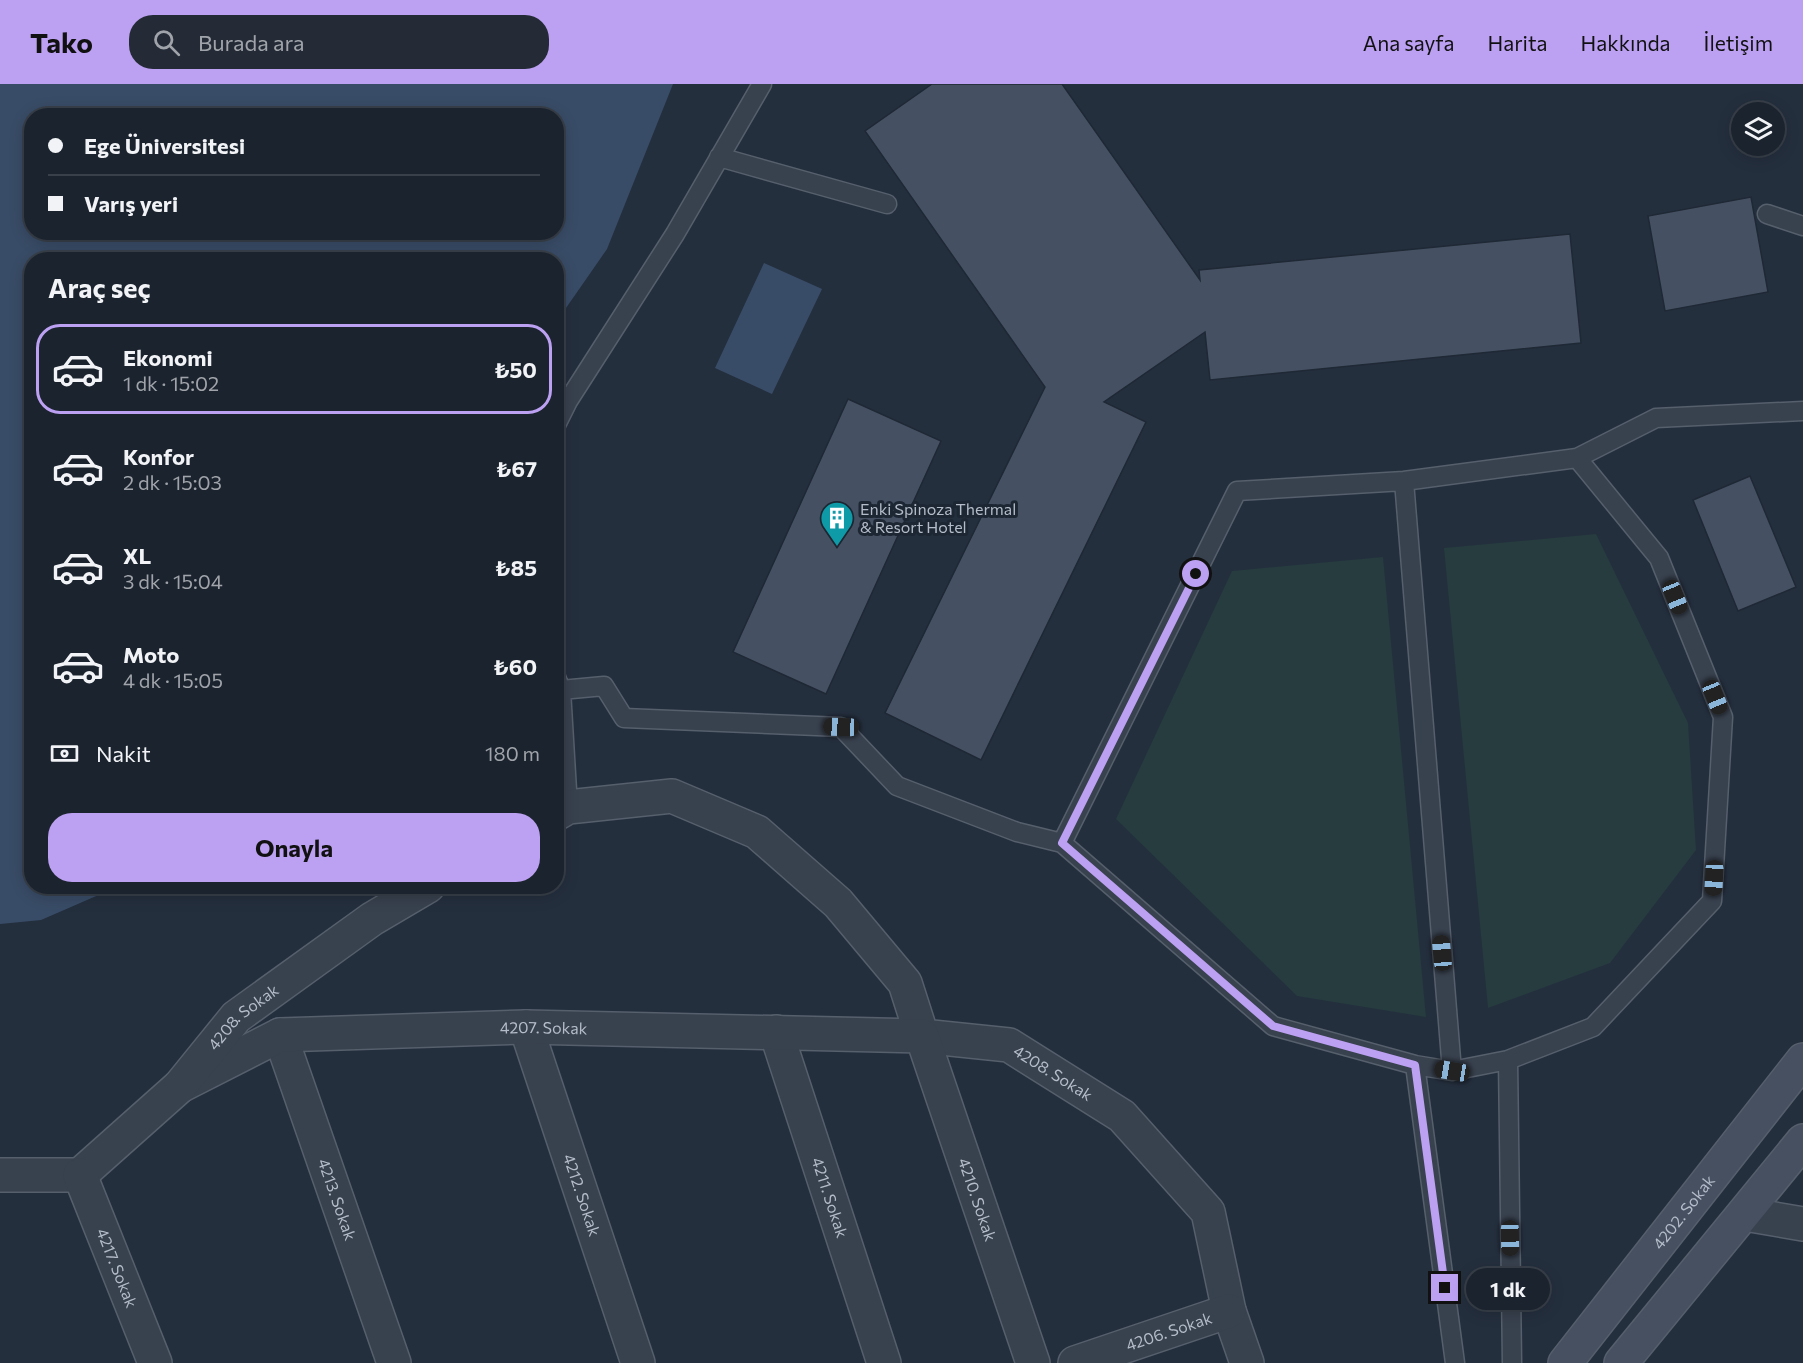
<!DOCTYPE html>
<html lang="tr">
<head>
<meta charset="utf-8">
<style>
  :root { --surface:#1b232e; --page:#242b36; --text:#f1f3f6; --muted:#a0a4aa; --line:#39404a; --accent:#bca0f2 }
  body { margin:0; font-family:Commissioner,sans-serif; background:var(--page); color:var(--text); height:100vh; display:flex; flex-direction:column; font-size:22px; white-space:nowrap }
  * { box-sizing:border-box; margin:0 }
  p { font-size:20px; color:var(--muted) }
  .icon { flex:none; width:33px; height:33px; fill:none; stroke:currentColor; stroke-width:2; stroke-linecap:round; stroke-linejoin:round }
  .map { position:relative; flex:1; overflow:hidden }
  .drawer { position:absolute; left:24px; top:168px; width:540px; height:642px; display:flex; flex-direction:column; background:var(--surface); border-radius:24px; box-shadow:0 3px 15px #0003,0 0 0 2px var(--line) }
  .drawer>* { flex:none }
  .guide { position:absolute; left:24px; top:24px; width:540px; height:132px; border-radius:24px; box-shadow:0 3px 15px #0003,0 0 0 2px var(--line); display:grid; align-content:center; height:132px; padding:0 24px; background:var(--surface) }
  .buttons { position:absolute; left:1731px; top:18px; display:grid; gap:12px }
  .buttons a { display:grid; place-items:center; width:54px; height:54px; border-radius:50%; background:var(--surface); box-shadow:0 3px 15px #0003,0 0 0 2px var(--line); font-size:30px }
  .end { position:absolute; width:27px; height:27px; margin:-14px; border:8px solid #bca0f2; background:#111; box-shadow:0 0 0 3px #111 }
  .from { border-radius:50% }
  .bubble { position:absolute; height:42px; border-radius:21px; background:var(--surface); box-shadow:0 3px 15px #0003,0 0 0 2px var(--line); font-size:20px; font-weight:700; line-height:42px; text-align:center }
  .car { position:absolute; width:18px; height:36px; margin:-18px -9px; border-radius:8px; box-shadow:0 0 4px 2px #0007; background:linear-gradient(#222 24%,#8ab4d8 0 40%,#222 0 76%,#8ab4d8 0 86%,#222 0) }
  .guide b { display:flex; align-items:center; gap:21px; height:57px; font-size:22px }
  .guide b+b { border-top:2px solid var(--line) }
  .guide i { width:15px; height:15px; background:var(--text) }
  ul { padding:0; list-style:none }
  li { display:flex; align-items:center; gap:18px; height:90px; margin:0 12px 9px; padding:0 12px; border:3px solid transparent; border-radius:24px }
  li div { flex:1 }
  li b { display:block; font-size:22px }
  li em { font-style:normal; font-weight:700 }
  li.on { border-color:var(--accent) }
  li>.icon { width:54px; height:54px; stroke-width:1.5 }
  h2 { padding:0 24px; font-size:27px; line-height:72px }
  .pay { display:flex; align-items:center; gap:15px; height:66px; padding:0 24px; font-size:22px }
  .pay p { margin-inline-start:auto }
  .button { display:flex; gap:12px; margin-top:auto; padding:12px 24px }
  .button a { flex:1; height:69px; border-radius:24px; background:var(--accent); color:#111; font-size:24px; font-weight:700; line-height:69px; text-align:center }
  header { display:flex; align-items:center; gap:36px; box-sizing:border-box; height:84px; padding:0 30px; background:var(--accent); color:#111 }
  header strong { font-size:28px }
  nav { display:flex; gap:33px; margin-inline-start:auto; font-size:21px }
  .search { width:420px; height:54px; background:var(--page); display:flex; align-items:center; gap:15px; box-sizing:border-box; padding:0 21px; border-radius:24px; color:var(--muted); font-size:22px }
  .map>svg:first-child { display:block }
</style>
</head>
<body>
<header>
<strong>Tako</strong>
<div class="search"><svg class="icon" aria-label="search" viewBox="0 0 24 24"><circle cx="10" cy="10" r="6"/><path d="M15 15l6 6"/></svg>Burada ara</div>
<nav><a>Ana sayfa</a><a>Harita</a><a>Hakkında</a><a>İletişim</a></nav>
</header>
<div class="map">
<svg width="1803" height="1279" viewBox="0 0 1803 1279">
  <rect width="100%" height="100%" fill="#242f3e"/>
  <path fill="#263c3f" d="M 1596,450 L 1688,639 L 1696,766 L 1610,879 L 1488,924 L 1444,464 Z
    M 1383,473 L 1426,933 L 1297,912 L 1116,735 L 1232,487 Z"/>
  <path fill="#394c67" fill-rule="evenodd" d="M 0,0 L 673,0 L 607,165 L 557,237 L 556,176 L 32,176 L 32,802 L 117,803 L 41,836 L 0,840 ZM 32,32 L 556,32 L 556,148 L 32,148 Z
    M 764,179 L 822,205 L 772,310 L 715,284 Z"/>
  <path fill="#455162" stroke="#1f2835" stroke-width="1.5" d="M 932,0 L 1062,0 L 1200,196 L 1199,186 L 1570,150 L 1581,259 L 1210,296 L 1205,248 L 1104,318 L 1146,338 L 981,676 L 885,629 L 1045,303 L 865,47 Z
    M 1751,113 L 1768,208 L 1665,227 L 1648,132 Z
    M 848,315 L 941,357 L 826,610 L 733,568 Z
    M 1750,392 L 1796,503 L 1738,527 L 1693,416 Z"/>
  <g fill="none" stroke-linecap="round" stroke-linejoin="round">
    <defs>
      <path id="lane" d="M 719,73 L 887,120
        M 1767,130 L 1803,142
        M 556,341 L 568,317 L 675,150 L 762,0
        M 1404,397 L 1452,987
        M 556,593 L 561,606 L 568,723
        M 561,606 L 604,602 L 624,634 L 841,643 L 897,702 L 1017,748 L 1062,759 L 1273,942 L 1415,981 L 1452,987 L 1508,976 L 1593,943 L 1712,817 L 1723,633 L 1659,474 L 1577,374
        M 1062,759 L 1237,407 L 1404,397 L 1577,374 L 1656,334 L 1803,327
        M 1508,976 L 1512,1279
        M 1415,981 L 1455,1279"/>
      <g id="street">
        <path id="s1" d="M 556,730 L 568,723 L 672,712 L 757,748 L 838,819 L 905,899 L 922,952 L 1009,961 L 1122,1032 L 1208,1128 L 1229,1227 L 1247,1279"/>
        <path id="s2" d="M 526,943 L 638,1279"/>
        <path id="s3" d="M 776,948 L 884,1279"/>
        <path id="s4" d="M 280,951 L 394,1279"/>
        <path id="s5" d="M 180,1002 L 280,951 L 526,943 L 922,952 L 1033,1279"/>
        <path d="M 0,1091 L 80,1091"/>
        <path id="s6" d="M 80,1091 L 180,1002 L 236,933 L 372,835 L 428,802"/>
        <path id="s7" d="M 80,1091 L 155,1279"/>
        <path d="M 1745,1130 L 1803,1140"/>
        <path id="s8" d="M 1075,1279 L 1229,1227"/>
      </g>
      <g id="secondary">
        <path id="s9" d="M 1565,1279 L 1803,976"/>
        <path d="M 1621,1279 L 1803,1057"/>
      </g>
    </defs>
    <use href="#lane" stroke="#565f6c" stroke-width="21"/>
    <use href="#street" stroke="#565f6c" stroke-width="36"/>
    <use href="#secondary" stroke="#565f6c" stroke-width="36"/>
    <use href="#lane" stroke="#38414e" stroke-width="18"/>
    <use href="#street" stroke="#38414e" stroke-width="33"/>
    <use href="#secondary" stroke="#465061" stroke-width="33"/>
  </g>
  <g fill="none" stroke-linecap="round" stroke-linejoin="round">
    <path stroke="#bca0f2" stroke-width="8" d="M 1196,490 L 1062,759 L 1273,942 L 1415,981 L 1445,1204"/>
  </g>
  <defs>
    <symbol id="building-pin" viewBox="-11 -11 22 30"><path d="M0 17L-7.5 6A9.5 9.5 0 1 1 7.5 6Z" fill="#0f9aa8" stroke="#1d2633"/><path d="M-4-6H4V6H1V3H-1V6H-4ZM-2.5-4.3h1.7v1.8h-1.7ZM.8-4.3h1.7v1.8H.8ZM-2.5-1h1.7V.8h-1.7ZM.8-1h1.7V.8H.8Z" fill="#fff"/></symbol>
  </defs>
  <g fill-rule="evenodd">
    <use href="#building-pin" x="818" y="415" width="38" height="52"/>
  </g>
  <g text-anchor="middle" stroke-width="6" stroke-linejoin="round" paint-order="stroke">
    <g font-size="16" fill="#b4bcc9" stroke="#1d2633" text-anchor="start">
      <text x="860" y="431">Enki Spinoza Thermal<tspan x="860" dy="18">&amp; Resort Hotel</tspan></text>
    </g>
    <g font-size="16" fill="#b4bcc9" stroke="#1d2633">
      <text dy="6" stroke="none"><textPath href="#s6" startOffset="228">4208. Sokak</textPath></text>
      <text dy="6" stroke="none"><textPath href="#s5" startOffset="376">4207. Sokak</textPath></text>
      <text dy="6" stroke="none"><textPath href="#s1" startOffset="618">4208. Sokak</textPath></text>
      <text dy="6" stroke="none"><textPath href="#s2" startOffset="177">4212. Sokak</textPath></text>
      <text dy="6" stroke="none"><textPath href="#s3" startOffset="174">4211. Sokak</textPath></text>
      <text dy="6" stroke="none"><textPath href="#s4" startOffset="174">4213. Sokak</textPath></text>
      <text dy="6" stroke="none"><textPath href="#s5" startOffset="927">4210. Sokak</textPath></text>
      <text dy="6" stroke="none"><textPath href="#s9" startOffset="192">4202. Sokak</textPath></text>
      <text dy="6" stroke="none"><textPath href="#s7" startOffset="100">4217. Sokak</textPath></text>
      <text dy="6" stroke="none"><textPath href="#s8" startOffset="99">4206. Sokak</textPath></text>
    </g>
  </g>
</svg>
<div class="buttons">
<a><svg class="icon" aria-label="layers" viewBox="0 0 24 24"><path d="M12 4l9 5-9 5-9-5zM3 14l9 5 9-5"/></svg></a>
</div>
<i class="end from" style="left:1196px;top:490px"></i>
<i class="end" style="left:1445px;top:1204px"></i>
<div class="bubble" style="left:1466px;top:1184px;width:84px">1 dk</div>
<i class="car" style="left:1675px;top:513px;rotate:158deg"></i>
<i class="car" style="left:1715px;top:613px;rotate:158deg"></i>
<i class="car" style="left:841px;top:643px;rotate:272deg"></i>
<i class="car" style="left:1714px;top:794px;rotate:183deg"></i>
<i class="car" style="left:1442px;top:869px;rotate:355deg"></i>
<i class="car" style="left:1452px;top:987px;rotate:279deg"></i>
<i class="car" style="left:1510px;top:1154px;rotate:179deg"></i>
<div class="guide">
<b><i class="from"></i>Ege Üniversitesi</b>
<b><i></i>Varış yeri</b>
</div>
<section class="drawer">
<h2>Araç seç</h2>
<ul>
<li class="on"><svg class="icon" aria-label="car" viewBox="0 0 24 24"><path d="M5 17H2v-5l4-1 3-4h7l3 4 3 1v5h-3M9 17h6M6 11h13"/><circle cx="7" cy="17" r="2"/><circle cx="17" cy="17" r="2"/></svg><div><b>Ekonomi</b><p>1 dk · 15:02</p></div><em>₺50</em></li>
<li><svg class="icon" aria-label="car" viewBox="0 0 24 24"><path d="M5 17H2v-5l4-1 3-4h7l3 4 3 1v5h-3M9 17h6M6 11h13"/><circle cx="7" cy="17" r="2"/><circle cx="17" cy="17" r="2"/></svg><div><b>Konfor</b><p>2 dk · 15:03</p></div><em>₺67</em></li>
<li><svg class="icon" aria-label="car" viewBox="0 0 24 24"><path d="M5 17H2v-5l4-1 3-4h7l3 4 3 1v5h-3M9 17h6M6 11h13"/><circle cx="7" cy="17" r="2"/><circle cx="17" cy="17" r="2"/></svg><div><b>XL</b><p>3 dk · 15:04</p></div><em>₺85</em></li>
<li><svg class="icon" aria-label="car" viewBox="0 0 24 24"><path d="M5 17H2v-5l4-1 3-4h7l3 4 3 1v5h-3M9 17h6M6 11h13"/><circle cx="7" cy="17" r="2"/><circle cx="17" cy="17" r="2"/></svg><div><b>Moto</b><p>4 dk · 15:05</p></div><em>₺60</em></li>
</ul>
<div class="pay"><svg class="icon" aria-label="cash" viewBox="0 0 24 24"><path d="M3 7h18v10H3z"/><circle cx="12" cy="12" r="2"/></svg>Nakit<p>180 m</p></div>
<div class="button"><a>Onayla</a></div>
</section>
</div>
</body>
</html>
